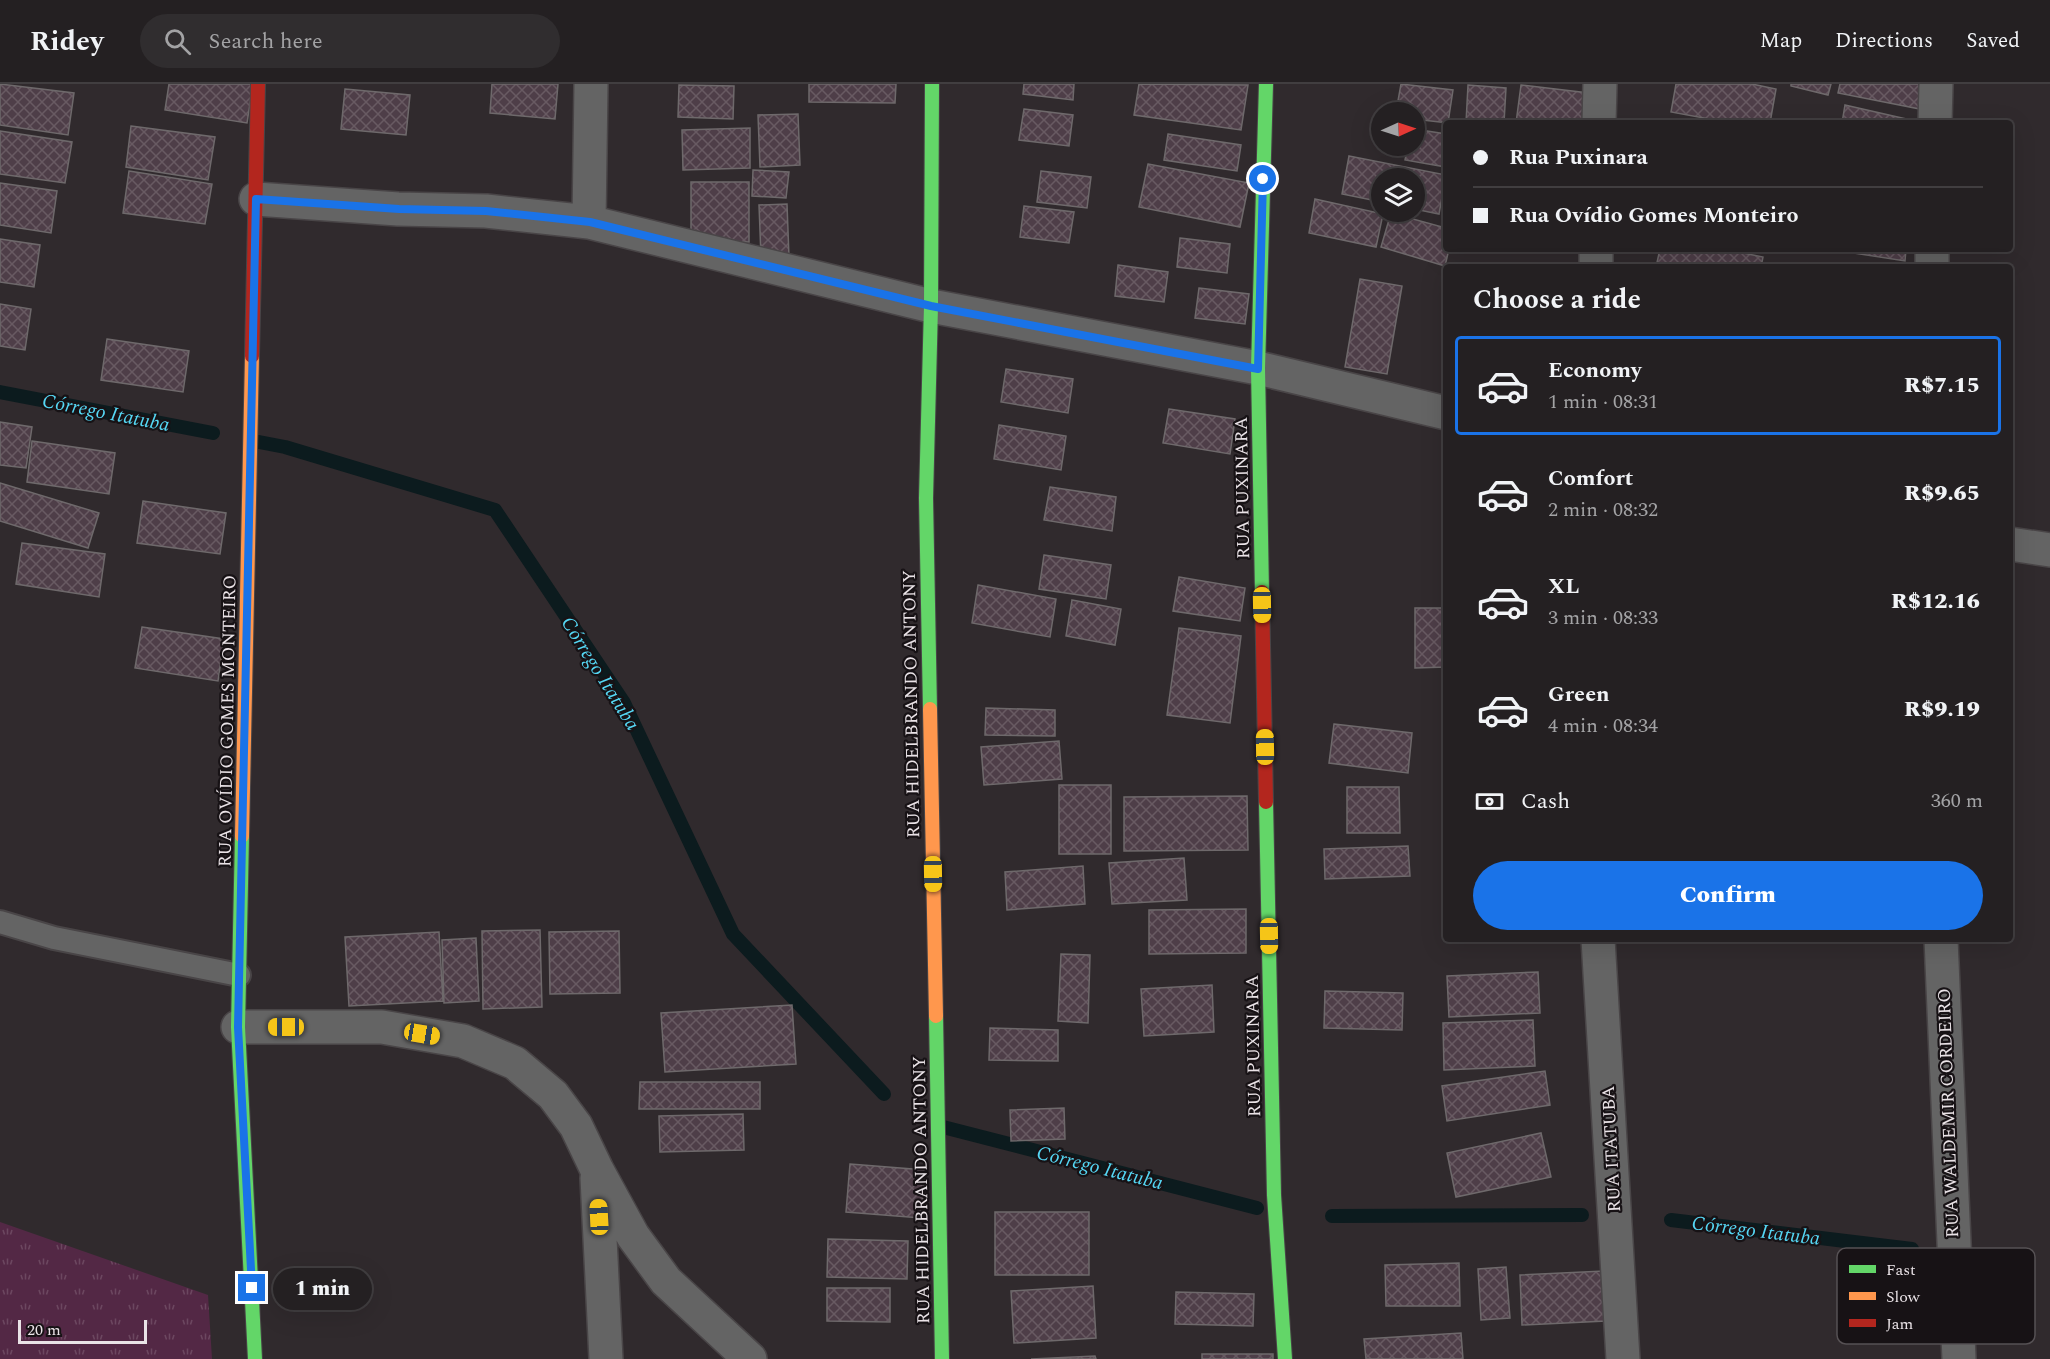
<!DOCTYPE html>
<html lang="en">
<head>
<meta charset="utf-8">
<style>
  :root { --surface:#242022; --page:#302d2f; --text:#f1f3f6; --muted:#a3a3a5; --line:#413e40; --accent:#1a73e8 }
  body { margin:0; font-family:Spectral,serif; background:var(--page); color:var(--text); height:100vh; display:flex; flex-direction:column; font-size:22px; white-space:nowrap }
  * { box-sizing:border-box; margin:0 }
  p { font-size:20px; color:var(--muted) }
  .icon { flex:none; width:33px; height:33px; fill:none; stroke:currentColor; stroke-width:2; stroke-linecap:round; stroke-linejoin:round }
  .map { position:relative; flex:1; overflow:hidden }
  .sheet { position:absolute; left:1443px; top:180px; width:570px; height:678px; display:flex; flex-direction:column; background:var(--surface); border-radius:6px; box-shadow:0 6px 24px #0002,0 0 0 2px var(--line) }
  .sheet>* { flex:none }
  .banner { position:absolute; left:1443px; top:36px; width:570px; height:132px; border-radius:6px; box-shadow:0 6px 24px #0002,0 0 0 2px var(--line); display:grid; align-content:center; height:132px; padding:0 30px; background:var(--surface) }
  .needle { width:39px; rotate:87deg }
  .controls { position:absolute; left:1371px; top:18px; display:grid; gap:12px }
  .controls a { display:grid; place-items:center; width:54px; height:54px; border-radius:50%; background:var(--surface); box-shadow:0 6px 24px #0002,0 0 0 2px var(--line); font-size:30px }
  .scale { position:absolute; left:18px; bottom:15px; width:129px; box-sizing:border-box; padding-left:6px; border:3px solid #eae3e7; border-top:0; font-size:16px; line-height:21px; white-space:nowrap; color:#eae3e7; -webkit-text-stroke:4px #171215; paint-order:stroke }
  .end { position:absolute; width:27px; height:27px; margin:-14px; border:8px solid #1a73e8; background:#fff; box-shadow:0 0 0 3px #fff }
  .from { border-radius:50% }
  .bubble { position:absolute; height:42px; border-radius:21px; background:var(--surface); box-shadow:0 6px 24px #0002,0 0 0 2px var(--line); font-size:20px; font-weight:800; line-height:42px; text-align:center }
  .car { position:absolute; width:18px; height:36px; margin:-18px -9px; border-radius:8px; box-shadow:0 0 4px 2px #0007; background:linear-gradient(#f5c518 24%,#345 0 40%,#f5c518 0 76%,#345 0 86%,#f5c518 0) }
  .banner b { display:flex; align-items:center; gap:21px; height:57px; font-size:22px }
  .banner b+b { border-top:2px solid var(--line) }
  .banner i { width:15px; height:15px; background:var(--text) }
  ul { padding:0; list-style:none }
  li { display:flex; align-items:center; gap:18px; height:99px; margin:0 12px 9px; padding:0 18px; border:3px solid transparent; border-radius:6px }
  li div { flex:1 }
  li b { display:block; font-size:22px }
  li em { font-style:normal; font-weight:800 }
  li.current { border-color:var(--accent) }
  li>.icon { width:54px; height:54px; stroke-width:1.5 }
  h2 { padding:0 30px; font-size:27px; line-height:72px }
  .pay { display:flex; align-items:center; gap:15px; height:66px; padding:0 30px; font-size:22px }
  .pay p { margin-inline-start:auto }
  .primary-button { display:flex; gap:12px; margin-top:auto; padding:12px 30px }
  .primary-button a { flex:1; height:69px; border-radius:36px; background:var(--accent); color:#fff; font-size:24px; font-weight:800; line-height:69px; text-align:center }
  header { display:flex; align-items:center; gap:36px; box-sizing:border-box; height:84px; padding:0 30px; background:var(--surface); border-bottom:2px solid var(--line) }
  header strong { font-size:28px }
  nav { display:flex; gap:33px; margin-inline-start:auto; font-size:21px }
  .search { width:420px; height:54px; background:var(--page); display:flex; align-items:center; gap:15px; box-sizing:border-box; padding:0 21px; border-radius:33px; color:var(--muted); font-size:22px }
  .map>svg:first-child { display:block }
</style>
</head>
<body>
<header>
<strong>Ridey</strong>
<div class="search"><svg class="icon" aria-label="search" viewBox="0 0 24 24"><circle cx="10" cy="10" r="6"/><path d="M15 15l6 6"/></svg>Search here</div>
<nav><a>Map</a><a>Directions</a><a>Saved</a></nav>
</header>
<div class="map">
<svg width="2050" height="1275" viewBox="0 0 2050 1275">
  <defs>
    <pattern id="park-tufts" width="24" height="20" patternUnits="userSpaceOnUse" patternTransform="scale(1.5)"><rect width="24" height="20" fill="#532845"/><path d="M3 7l-1-3M5 7V3M7 7l1-3M15 17l-1-3M17 17v-4M19 17l1-3" fill="none" stroke="#6c4760"/></pattern>
    <pattern id="building-cross-hatch" width="8" height="8" patternUnits="userSpaceOnUse" patternTransform="scale(1.5)"><rect width="8" height="8" fill="#4e3e48"/><path d="M0 0l8 8M0 8l8-8" fill="none" stroke="#685a62"/></pattern>
  </defs>
  <rect width="100%" height="100%" fill="#302a2d"/>
  <path fill="url(#park-tufts)" d="M 0,1138 L 208,1211 L 212,1275 L 0,1275 Z"/>
  <g fill="none" stroke-linecap="round" stroke-linejoin="round">
    <path stroke="#0c1b1e" stroke-width="14" d="M 0,308 L 213,349
      M 259,358 L 285,363 L 495,426 L 624,619 L 733,850 L 884,1010
      M 943,1043 L 1257,1124
      M 1332,1132 L 1582,1131
      M 1671,1136 L 1912,1165"/>
  </g>
  <path fill="url(#building-cross-hatch)" stroke="#6e696b" stroke-width="1.5" d="M 0,0 L 74,9 L 68,51 L 0,41 Z
    M 169,0 L 253,0 L 247,39 L 165,26 Z
    M 492,0 L 558,0 L 555,35 L 490,29 Z
    M 809,0 L 896,0 L 895,19 L 809,18 Z
    M 1024,0 L 1074,0 L 1073,16 L 1023,10 Z
    M 1139,0 L 1248,1 L 1241,46 L 1134,31 Z
    M 1401,0 L 1453,6 L 1448,39 L 1414,35 L 1414,28 L 1396,28 Z
    M 1676,0 L 1752,0 L 1776,5 L 1770,39 L 1731,39 L 1671,28 Z
    M 1791,0 L 1831,0 L 1828,11 L 1791,2 Z
    M 1840,0 L 1925,0 L 1920,25 L 1838,9 Z
    M 679,1 L 734,2 L 733,35 L 678,33 Z
    M 1468,1 L 1506,4 L 1504,39 L 1466,39 Z
    M 1521,1 L 1597,10 L 1593,39 L 1516,39 Z
    M 345,5 L 410,11 L 406,51 L 341,45 Z
    M 1845,21 L 1924,39 L 1842,39 Z
    M 1024,25 L 1073,31 L 1069,62 L 1019,56 Z
    M 798,30 L 800,81 L 760,83 L 758,31 Z
    M 131,42 L 215,53 L 208,96 L 126,83 Z
    M 750,44 L 750,84 L 683,86 L 682,46 Z
    M 1414,45 L 1446,50 L 1446,83 L 1405,76 L 1408,62 L 1414,62 Z
    M 0,47 L 72,58 L 65,99 L 0,90 Z
    M 1168,50 L 1241,61 L 1237,87 L 1164,76 Z
    M 1349,72 L 1446,91 L 1439,130 L 1414,125 L 1414,94 L 1382,94 L 1382,118 L 1342,110 Z
    M 1148,80 L 1249,99 L 1240,143 L 1139,123 Z
    M 753,86 L 789,88 L 786,114 L 752,112 Z
    M 129,87 L 212,100 L 205,140 L 123,129 Z
    M 1041,87 L 1091,93 L 1087,124 L 1037,118 Z
    M 691,98 L 749,98 L 749,158 L 691,158 Z
    M 0,99 L 57,107 L 51,149 L 0,141 Z
    M 1315,115 L 1383,130 L 1376,163 L 1309,149 Z
    M 787,120 L 789,173 L 761,173 L 759,121 Z
    M 1024,122 L 1074,128 L 1069,159 L 1020,153 Z
    M 1391,129 L 1446,144 L 1446,165 L 1449,165 L 1445,182 L 1381,163 Z
    M 1180,154 L 1230,160 L 1227,189 L 1177,183 Z
    M 0,155 L 40,161 L 34,203 L 0,198 Z
    M 1660,165 L 1723,165 L 1763,173 L 1761,183 L 1656,183 Z
    M 1828,165 L 1906,165 L 1905,177 Z
    M 1118,181 L 1168,188 L 1164,218 L 1115,212 Z
    M 1360,195 L 1402,202 L 1387,290 L 1345,283 Z
    M 1199,204 L 1249,210 L 1245,240 L 1195,234 Z
    M 0,220 L 31,225 L 25,266 L 0,262 Z
    M 107,255 L 189,267 L 183,308 L 101,296 Z
    M 1006,285 L 1073,295 L 1068,329 L 1001,318 Z
    M 1169,325 L 1235,335 L 1230,370 L 1163,359 Z
    M 0,338 L 32,343 L 26,384 L 0,381 Z
    M 999,341 L 1066,352 L 1061,386 L 994,375 Z
    M 32,357 L 115,369 L 109,410 L 27,398 Z
    M 0,399 L 99,429 L 88,464 L 0,437 Z
    M 1050,403 L 1116,413 L 1112,447 L 1044,436 Z
    M 143,417 L 226,429 L 220,470 L 137,459 Z
    M 22,459 L 105,470 L 99,513 L 16,500 Z
    M 1044,471 L 1111,481 L 1106,515 L 1039,505 Z
    M 1179,493 L 1245,504 L 1240,537 L 1173,527 Z
    M 978,501 L 1056,515 L 1050,553 L 972,539 Z
    M 1072,516 L 1121,525 L 1115,561 L 1066,552 Z
    M 1415,524 L 1446,524 L 1446,583 L 1415,584 Z
    M 142,543 L 224,555 L 218,597 L 135,584 Z
    M 1179,544 L 1241,552 L 1230,639 L 1167,631 Z
    M 986,624 L 1055,626 L 1055,652 L 985,651 Z
    M 1334,640 L 1412,649 L 1408,689 L 1329,679 Z
    M 1059,657 L 1062,695 L 984,701 L 981,663 Z
    M 1059,701 L 1111,701 L 1111,770 L 1059,770 Z
    M 1347,703 L 1399,703 L 1400,749 L 1347,749 Z
    M 1247,712 L 1248,766 L 1124,767 L 1124,713 Z
    M 1408,762 L 1410,792 L 1325,795 L 1324,765 Z
    M 1184,774 L 1187,816 L 1112,820 L 1109,779 Z
    M 1083,782 L 1085,820 L 1007,826 L 1005,788 Z
    M 1246,825 L 1246,869 L 1149,870 L 1149,826 Z
    M 540,846 L 542,923 L 483,925 L 482,847 Z
    M 619,847 L 620,909 L 550,910 L 549,848 Z
    M 439,848 L 443,917 L 349,922 L 345,853 Z
    M 476,854 L 479,917 L 444,919 L 442,856 Z
    M 1061,870 L 1090,871 L 1088,939 L 1058,937 Z
    M 1538,888 L 1540,929 L 1449,933 L 1447,892 Z
    M 1212,901 L 1214,948 L 1144,952 L 1141,905 Z
    M 1325,907 L 1403,909 L 1402,946 L 1324,944 Z
    M 792,921 L 796,980 L 665,988 L 661,929 Z
    M 1533,936 L 1535,982 L 1444,986 L 1443,939 Z
    M 990,944 L 1058,946 L 1058,977 L 989,976 Z
    M 1545,987 L 1550,1021 L 1447,1037 L 1442,1002 Z
    M 640,998 L 760,998 L 760,1025 L 639,1025 Z
    M 1064,1024 L 1065,1055 L 1011,1057 L 1010,1026 Z
    M 743,1030 L 744,1066 L 660,1068 L 659,1032 Z
    M 1541,1049 L 1551,1093 L 1456,1113 L 1447,1069 Z
    M 850,1080 L 925,1086 L 921,1134 L 846,1128 Z
    M 995,1128 L 1089,1128 L 1089,1191 L 995,1191 Z
    M 828,1155 L 908,1157 L 907,1195 L 827,1193 Z
    M 1459,1179 L 1460,1222 L 1386,1222 L 1385,1181 Z
    M 1506,1183 L 1510,1234 L 1481,1236 L 1478,1185 Z
    M 1604,1187 L 1606,1237 L 1522,1241 L 1520,1191 Z
    M 1093,1202 L 1096,1254 L 1014,1259 L 1011,1207 Z
    M 827,1204 L 890,1204 L 890,1238 L 827,1237 Z
    M 1176,1208 L 1254,1210 L 1253,1242 L 1175,1240 Z
    M 1461,1249 L 1463,1275 L 1366,1275 L 1364,1255 Z
    M 1202,1270 L 1273,1270 L 1273,1275 L 1202,1275 Z
    M 1095,1272 L 1096,1275 L 1031,1275 Z"/>
  <g fill="none" stroke-linecap="round" stroke-linejoin="round">
    <defs>
      <path id="lane" d="M 0,838 L 54,854 L 239,891"/>
      <path id="street" d="M 1599,39 L 1600,0
        M 1935,39 L 1936,0
        M 256,115 L 398,125 L 486,127 L 589,138 L 931,222 L 1258,284 L 1446,329
        M 589,138 L 591,0
        M 1596,183 L 1596,165
        M 1932,183 L 1932,165
        M 2010,460 L 2050,466
        M 1598,855 L 1623,1275
        M 1941,855 L 1959,1275
        M 238,943 L 382,943 L 463,957 L 515,979 L 553,1011 L 576,1042 L 597,1086 L 633,1152 L 666,1197 L 750,1275
        M 597,1094 L 606,1275"/>
      <path id="fast" d="M 1262,508 L 1258,284 L 1266,0
        M 930,625 L 926,414 L 931,222 L 932,0
        M 1266,718 L 1274,1111 L 1285,1275
        M 242,752 L 238,943 L 255,1275
        M 936,932 L 942,1275"/>
      <path id="slow" d="M 930,625 L 936,932
        M 242,752 L 252,272"/>
      <path id="jam" d="M 252,272 L 258,0
        M 1262,508 L 1266,718"/>
    </defs>
    <use href="#lane" stroke="#494547" stroke-width="26"/>
    <use href="#street" stroke="#494547" stroke-width="36"/>
    <use href="#fast" stroke="#494547" stroke-width="16"/>
    <use href="#slow" stroke="#494547" stroke-width="16"/>
    <use href="#jam" stroke="#494547" stroke-width="16"/>
    <use href="#lane" stroke="#646464" stroke-width="22"/>
    <use href="#street" stroke="#646464" stroke-width="33"/>
    <use href="#fast" stroke="#63d668" stroke-width="14"/>
    <use href="#slow" stroke="#ff974d" stroke-width="14"/>
    <use href="#jam" stroke="#b3261e" stroke-width="14"/>
  </g>
  <g fill="none" stroke-linecap="round" stroke-linejoin="round">
    <path stroke="#1a73e8" stroke-width="8" d="M 252,1204 L 238,943 L 256,115 L 399,125 L 486,127 L 590,138 L 931,222 L 1258,285 L 1263,95"/>
  </g>
  <g text-anchor="middle" stroke-width="4.5" stroke-linejoin="round" paint-order="stroke">
    <g font-size="18" fill="#eae3e7" stroke="#171215">
      <text transform="translate(1242 404) rotate(-91)" y="6">RUA PUXINARA</text>
      <text transform="translate(911 620) rotate(-91)" y="6">RUA HIDELBRANDO ANTONY</text>
      <text transform="translate(227 637) rotate(-89)" y="6">RUA OVÍDIO GOMES MONTEIRO</text>
      <text transform="translate(1253 962) rotate(-91)" y="6">RUA PUXINARA</text>
      <text transform="translate(1948 1029) rotate(-92)" y="6">RUA WALDEMIR CORDEIRO</text>
      <text transform="translate(1611 1065) rotate(-93)" y="6">RUA ITATUBA</text>
      <text transform="translate(921 1106) rotate(-91)" y="6">RUA HIDELBRANDO ANTONY</text>
    </g>
    <g font-size="20" font-style="italic" fill="#55d7f4" stroke="#171215">
      <text transform="translate(106 328) rotate(11)" y="7">Córrego Itatuba</text>
      <text transform="translate(601 589) rotate(58)" y="7">Córrego Itatuba</text>
      <text transform="translate(1100 1083) rotate(14)" y="7">Córrego Itatuba</text>
      <text transform="translate(1756 1146) rotate(7)" y="7">Córrego Itatuba</text>
    </g>
  </g>
  <rect x="1837" y="1164" width="198" height="96" rx="9" fill="#171215" stroke="#565154" stroke-width="1.5"/>
  <rect x="1849" y="1181" width="27" height="8" fill="#63d668"/>
  <rect x="1849" y="1208" width="27" height="8" fill="#ff974d"/>
  <rect x="1849" y="1235" width="27" height="8" fill="#b3261e"/>
  <g font-size="16" fill="#eae3e7">
    <text x="1886" y="1191">Fast</text>
    <text x="1886" y="1218">Slow</text>
    <text x="1886" y="1245">Jam</text>
  </g>
</svg>
<div class="controls">
<a><svg class="needle" viewBox="-14 -14 28 28"><path d="M0-13l5 13h-10z" fill="#e53935"/><path d="M0 13l5-13h-10z" fill="#a3a3a5"/></svg></a>
<a><svg class="icon" aria-label="layers" viewBox="0 0 24 24"><path d="M12 4l9 5-9 5-9-5zM3 14l9 5 9-5"/></svg></a>
</div>
<div class="scale">20 m</div>
<i class="end from" style="left:1263px;top:95px"></i>
<i class="end" style="left:252px;top:1204px"></i>
<div class="bubble" style="left:273px;top:1184px;width:99px">1 min</div>
<i class="car" style="left:1262px;top:521px;rotate:179deg"></i>
<i class="car" style="left:1265px;top:663px;rotate:359deg"></i>
<i class="car" style="left:933px;top:790px;rotate:179deg"></i>
<i class="car" style="left:1269px;top:852px;rotate:179deg"></i>
<i class="car" style="left:286px;top:943px;rotate:270deg"></i>
<i class="car" style="left:422px;top:950px;rotate:100deg"></i>
<i class="car" style="left:599px;top:1133px;rotate:357deg"></i>
<div class="banner">
<b><i class="from"></i>Rua Puxinara</b>
<b><i></i>Rua Ovídio Gomes Monteiro</b>
</div>
<section class="sheet">
<h2>Choose a ride</h2>
<ul>
<li class="current"><svg class="icon" aria-label="car" viewBox="0 0 24 24"><path d="M5 17H2v-5l4-1 3-4h7l3 4 3 1v5h-3M9 17h6M6 11h13"/><circle cx="7" cy="17" r="2"/><circle cx="17" cy="17" r="2"/></svg><div><b>Economy</b><p>1 min · 08:31</p></div><em>R$7.15</em></li>
<li><svg class="icon" aria-label="car" viewBox="0 0 24 24"><path d="M5 17H2v-5l4-1 3-4h7l3 4 3 1v5h-3M9 17h6M6 11h13"/><circle cx="7" cy="17" r="2"/><circle cx="17" cy="17" r="2"/></svg><div><b>Comfort</b><p>2 min · 08:32</p></div><em>R$9.65</em></li>
<li><svg class="icon" aria-label="car" viewBox="0 0 24 24"><path d="M5 17H2v-5l4-1 3-4h7l3 4 3 1v5h-3M9 17h6M6 11h13"/><circle cx="7" cy="17" r="2"/><circle cx="17" cy="17" r="2"/></svg><div><b>XL</b><p>3 min · 08:33</p></div><em>R$12.16</em></li>
<li><svg class="icon" aria-label="car" viewBox="0 0 24 24"><path d="M5 17H2v-5l4-1 3-4h7l3 4 3 1v5h-3M9 17h6M6 11h13"/><circle cx="7" cy="17" r="2"/><circle cx="17" cy="17" r="2"/></svg><div><b>Green</b><p>4 min · 08:34</p></div><em>R$9.19</em></li>
</ul>
<div class="pay"><svg class="icon" aria-label="cash" viewBox="0 0 24 24"><path d="M3 7h18v10H3z"/><circle cx="12" cy="12" r="2"/></svg>Cash<p>360 m</p></div>
<div class="primary-button"><a>Confirm</a></div>
</section>
</div>
</body>
</html>
